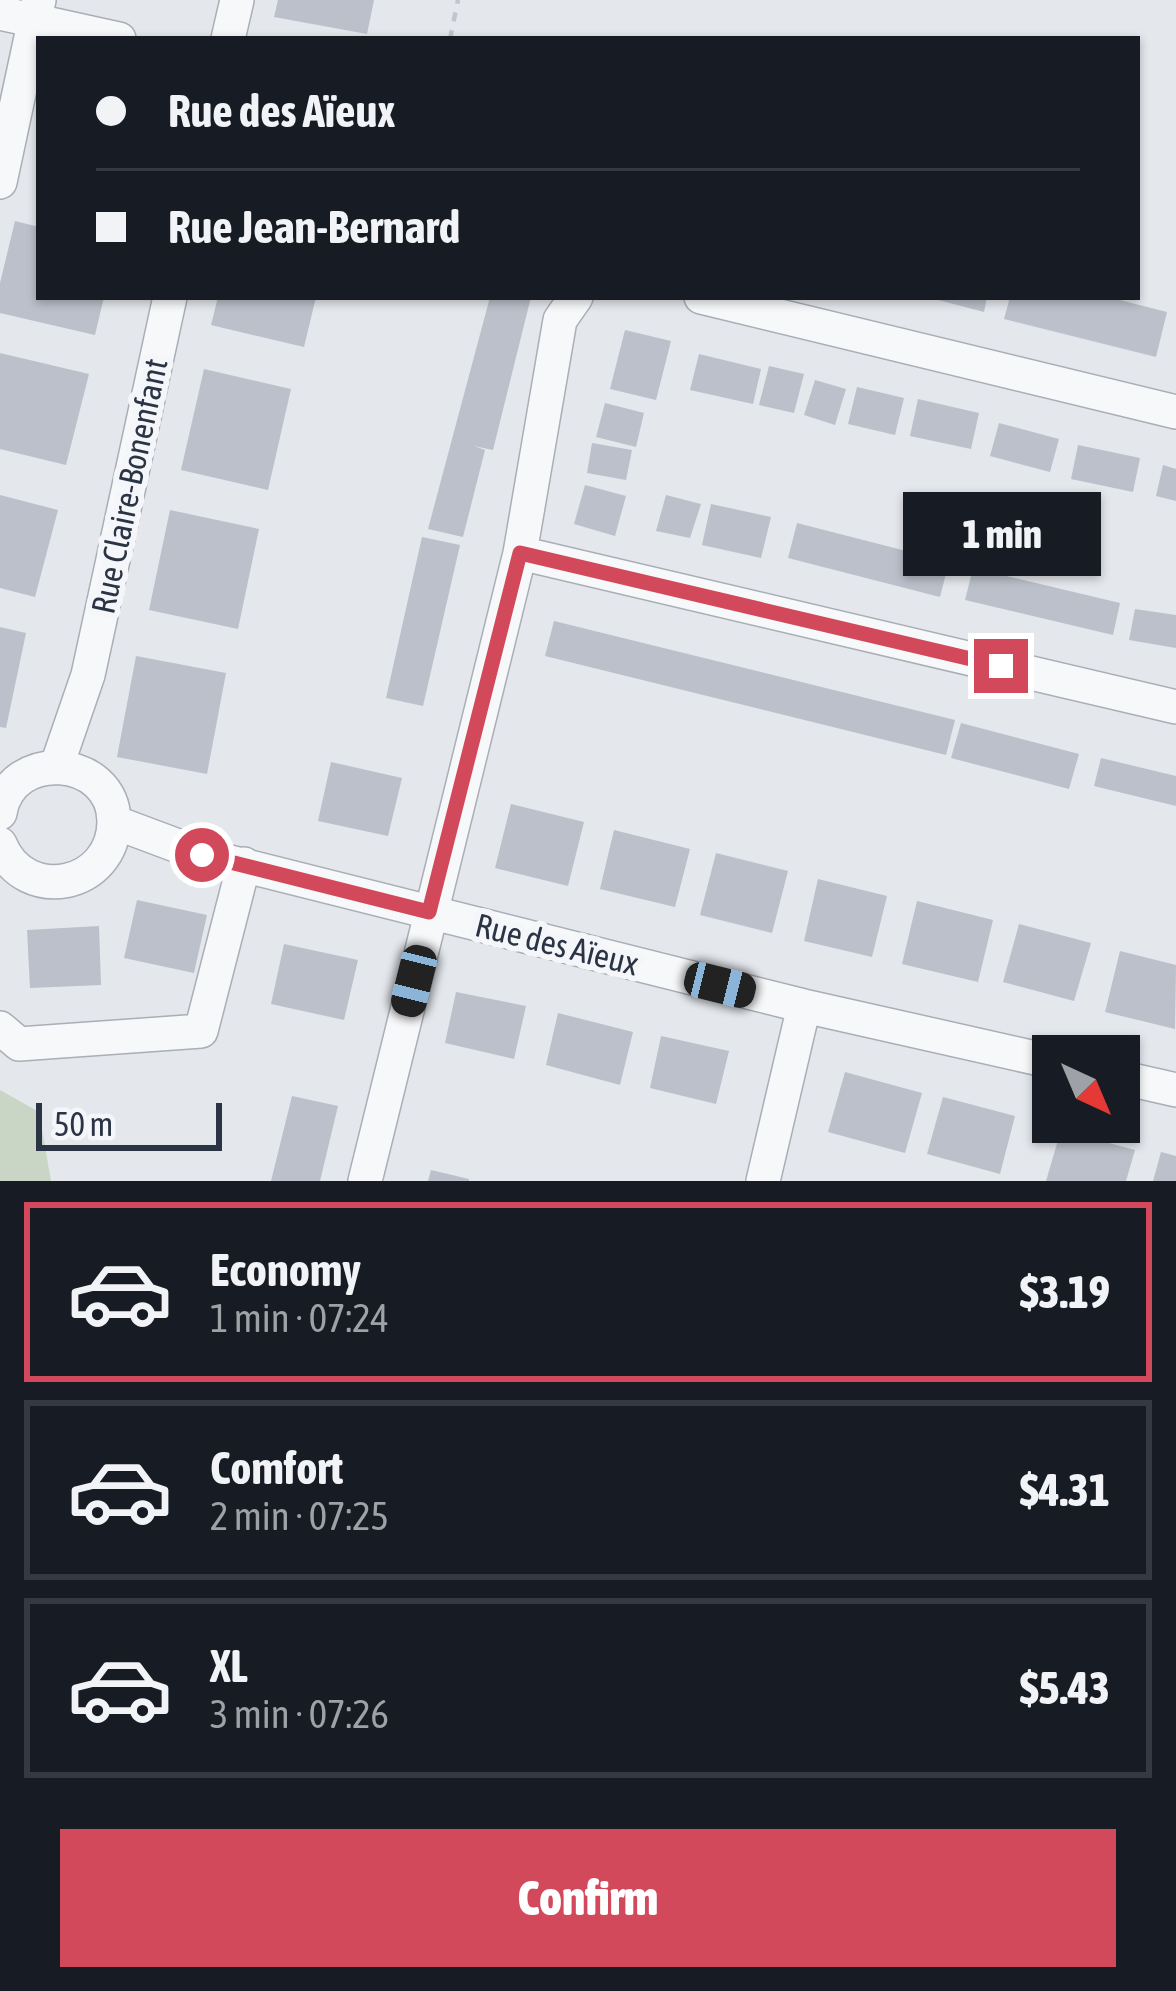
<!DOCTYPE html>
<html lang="en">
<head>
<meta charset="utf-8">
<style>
  :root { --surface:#171b24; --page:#242831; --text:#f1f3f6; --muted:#9ea1a6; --line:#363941; --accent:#d1495b }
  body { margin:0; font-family:"Asap Condensed",sans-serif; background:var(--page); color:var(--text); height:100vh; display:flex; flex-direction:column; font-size:45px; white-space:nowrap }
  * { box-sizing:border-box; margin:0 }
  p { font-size:39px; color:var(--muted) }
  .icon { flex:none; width:66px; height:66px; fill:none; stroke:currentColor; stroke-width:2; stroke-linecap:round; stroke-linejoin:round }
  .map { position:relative; height:1181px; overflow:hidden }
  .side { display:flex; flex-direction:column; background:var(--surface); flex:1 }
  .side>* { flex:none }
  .banner { position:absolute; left:36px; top:36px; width:1104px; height:264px; border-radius:0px; box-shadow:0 3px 9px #0004; display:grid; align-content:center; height:264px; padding:0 60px; background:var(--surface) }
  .needle { width:78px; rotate:136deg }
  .tools { position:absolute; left:1032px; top:1035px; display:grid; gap:24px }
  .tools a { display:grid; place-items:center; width:108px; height:108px; border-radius:0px; background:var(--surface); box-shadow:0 3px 9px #0004; font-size:60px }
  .scale { position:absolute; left:36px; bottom:30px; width:186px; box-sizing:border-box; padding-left:12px; border:6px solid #2b3445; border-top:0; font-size:33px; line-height:42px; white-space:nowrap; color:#2b3445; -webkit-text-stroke:9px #f4f6f9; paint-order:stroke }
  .end { position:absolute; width:54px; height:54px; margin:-27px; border:15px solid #d1495b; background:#fff; box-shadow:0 0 0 6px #fff }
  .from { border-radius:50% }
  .bubble { position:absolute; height:84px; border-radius:0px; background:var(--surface); box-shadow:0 3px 9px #0004; font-size:39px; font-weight:800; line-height:84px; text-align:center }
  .car { position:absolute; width:36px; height:72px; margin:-36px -18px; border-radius:15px; box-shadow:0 0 9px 3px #0007; background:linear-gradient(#222 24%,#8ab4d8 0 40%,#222 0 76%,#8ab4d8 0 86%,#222 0) }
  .banner b { display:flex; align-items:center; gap:42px; height:114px; font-size:45px }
  .banner b+b { border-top:3px solid var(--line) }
  .banner i { width:30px; height:30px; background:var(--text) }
  ul { padding:21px 0 0; list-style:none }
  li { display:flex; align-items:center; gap:36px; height:180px; margin:0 24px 18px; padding:0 36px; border:6px solid var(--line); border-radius:0px }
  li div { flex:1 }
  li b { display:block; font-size:45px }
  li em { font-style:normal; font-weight:800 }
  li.current { border-color:var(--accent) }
  li>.icon { width:108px; height:108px; stroke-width:1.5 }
  .primary-button { display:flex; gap:24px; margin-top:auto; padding:24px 60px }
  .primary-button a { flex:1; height:138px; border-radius:0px; background:var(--accent); color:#fff; font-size:48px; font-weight:800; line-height:138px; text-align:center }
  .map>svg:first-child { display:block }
</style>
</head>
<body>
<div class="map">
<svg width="1176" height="1181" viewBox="0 0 1176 1181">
  <rect width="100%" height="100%" fill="#e4e7ec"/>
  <path fill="#c9d6c5" d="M 0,1090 L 39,1112 L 51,1181 L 0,1181 Z"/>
  <path fill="#bbc0ca" d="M 278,0 L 374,0 L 367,34 L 274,17 Z
    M 15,221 L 39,227 L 39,297 L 104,297 L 95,335 L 0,313 L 0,283 Z
    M 218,297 L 316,297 L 304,347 L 211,325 Z
    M 490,297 L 531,297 L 493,450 L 474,446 L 485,450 L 463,537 L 428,529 Z
    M 927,297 L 987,297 L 984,312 Z
    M 1010,297 L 1108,297 L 1167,312 L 1156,357 L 1004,319 Z
    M 625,330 L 671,341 L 656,400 L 610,389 Z
    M 0,353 L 89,374 L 66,465 L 0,449 Z
    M 699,354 L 761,369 L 753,404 L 690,390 Z
    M 769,366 L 804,374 L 794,413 L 759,405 Z
    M 204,369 L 291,389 L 268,490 L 181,470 Z
    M 815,380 L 846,389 L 835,425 L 804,415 Z
    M 857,387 L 904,398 L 895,435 L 848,424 Z
    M 918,399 L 979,413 L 971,449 L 910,436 Z
    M 605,403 L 644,413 L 636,447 L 596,437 Z
    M 999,423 L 1059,439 L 1050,472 L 990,456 Z
    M 592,443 L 632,450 L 626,480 L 587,473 Z
    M 1078,445 L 1140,458 L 1133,492 L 1071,479 Z
    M 1163,465 L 1176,469 L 1176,501 L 1156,496 Z
    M 585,485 L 626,496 L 615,536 L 574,524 Z
    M 0,495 L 58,510 L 35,597 L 0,588 Z
    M 666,495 L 701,504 L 690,538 L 656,531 Z
    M 711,504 L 771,517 L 761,558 L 702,545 Z
    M 170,510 L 259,529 L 238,629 L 149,610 Z
    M 797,523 L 949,562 L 940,597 L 788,558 Z
    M 422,537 L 460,545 L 423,706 L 386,698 Z
    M 973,568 L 1120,603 L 1113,635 L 965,600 Z
    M 1135,609 L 1176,615 L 1176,648 L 1129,640 Z
    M 554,621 L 955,720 L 946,755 L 545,656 Z
    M 0,627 L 26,633 L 6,728 L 0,727 Z
    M 136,656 L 226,673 L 207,774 L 117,757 Z
    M 961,723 L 1079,754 L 1069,789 L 951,758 Z
    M 1101,758 L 1176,776 L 1176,806 L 1094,786 Z
    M 331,762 L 402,778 L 388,836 L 318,821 Z
    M 511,804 L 584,822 L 568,886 L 495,868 Z
    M 614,830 L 690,849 L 675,907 L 600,889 Z
    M 716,853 L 788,871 L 772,933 L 700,915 Z
    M 818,879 L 887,896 L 872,957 L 804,941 Z
    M 137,900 L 207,915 L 194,973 L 124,958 Z
    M 917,901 L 993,920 L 978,982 L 902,964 Z
    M 1019,924 L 1091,943 L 1074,1001 L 1003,982 Z
    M 99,926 L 101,985 L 30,988 L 27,930 Z
    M 284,944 L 358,960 L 344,1020 L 271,1004 Z
    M 1120,951 L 1176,965 L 1175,1029 L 1105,1012 Z
    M 456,992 L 526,1006 L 514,1059 L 445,1043 Z
    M 558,1013 L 633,1032 L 620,1085 L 546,1065 Z
    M 661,1036 L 729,1051 L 716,1104 L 650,1088 Z
    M 845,1072 L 922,1093 L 905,1153 L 828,1132 Z
    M 292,1096 L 338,1106 L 320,1181 L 271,1181 Z
    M 943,1097 L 1015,1116 L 1000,1174 L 927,1154 Z
    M 1061,1130 L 1135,1150 L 1126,1181 L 1046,1181 Z
    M 1161,1152 L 1176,1156 L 1176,1181 L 1153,1181 Z
    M 431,1170 L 469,1179 L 469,1181 L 428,1181 Z"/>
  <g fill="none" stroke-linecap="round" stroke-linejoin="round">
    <defs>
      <path id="minor" d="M 0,13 L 119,39
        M 228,39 L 237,0
        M 0,182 L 39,0
        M 701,297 L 1176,412
        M 520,553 L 1176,707
        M 57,765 L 88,675 L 170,297
        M 0,813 C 10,748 113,755 114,821 C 114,887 25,906 0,844
        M 114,822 L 202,855 L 804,1006 L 1053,1062
        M 0,1028 L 19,1044 L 201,1031 L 244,864
        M 1119,1077 L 1176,1090
        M 365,1181 L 520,553 L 560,320 L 576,297
        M 763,1181 L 804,1006"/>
    </defs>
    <use href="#minor" stroke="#a9aeb7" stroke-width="36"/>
    <path stroke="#c2c5cb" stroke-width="4.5" stroke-dasharray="9 9" stroke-linecap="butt" d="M 450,39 L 458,0"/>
    <use href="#minor" stroke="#f7f8fa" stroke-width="33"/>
  </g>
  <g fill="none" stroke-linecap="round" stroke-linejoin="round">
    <path stroke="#d1495b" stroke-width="15" d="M 202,855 L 429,912 L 520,553 L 1001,666"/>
  </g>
  <g text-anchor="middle" stroke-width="12" stroke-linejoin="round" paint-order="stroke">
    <g font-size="33" fill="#2b3445" stroke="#f4f6f9">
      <text transform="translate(129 486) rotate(-78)" y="12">Rue Claire-Bonenfant</text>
      <text transform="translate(557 944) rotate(14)" y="12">Rue des Aïeux</text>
    </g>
  </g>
</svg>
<div class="tools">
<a><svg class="needle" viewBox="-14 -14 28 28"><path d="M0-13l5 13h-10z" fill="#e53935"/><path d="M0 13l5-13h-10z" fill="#9ea1a6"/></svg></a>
</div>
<div class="scale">50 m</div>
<i class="end from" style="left:202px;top:855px"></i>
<i class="end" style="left:1001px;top:666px"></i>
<div class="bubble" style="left:903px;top:492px;width:198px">1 min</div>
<i class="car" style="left:414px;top:981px;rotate:194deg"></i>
<i class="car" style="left:720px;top:985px;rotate:104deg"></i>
<div class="banner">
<b><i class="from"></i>Rue des Aïeux</b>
<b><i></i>Rue Jean-Bernard</b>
</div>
</div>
<section class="side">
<ul>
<li class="current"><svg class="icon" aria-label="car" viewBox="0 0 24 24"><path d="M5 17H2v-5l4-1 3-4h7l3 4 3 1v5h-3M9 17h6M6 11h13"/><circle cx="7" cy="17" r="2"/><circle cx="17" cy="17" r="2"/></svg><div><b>Economy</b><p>1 min · 07:24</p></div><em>$3.19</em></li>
<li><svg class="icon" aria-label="car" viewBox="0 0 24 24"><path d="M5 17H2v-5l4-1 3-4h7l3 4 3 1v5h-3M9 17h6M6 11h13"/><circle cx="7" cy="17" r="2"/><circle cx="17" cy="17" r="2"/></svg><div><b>Comfort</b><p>2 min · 07:25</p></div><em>$4.31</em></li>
<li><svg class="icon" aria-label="car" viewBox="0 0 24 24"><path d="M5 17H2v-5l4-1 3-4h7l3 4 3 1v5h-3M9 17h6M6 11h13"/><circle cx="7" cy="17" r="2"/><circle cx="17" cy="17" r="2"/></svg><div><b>XL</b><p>3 min · 07:26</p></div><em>$5.43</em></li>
</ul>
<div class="primary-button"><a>Confirm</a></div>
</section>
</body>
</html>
